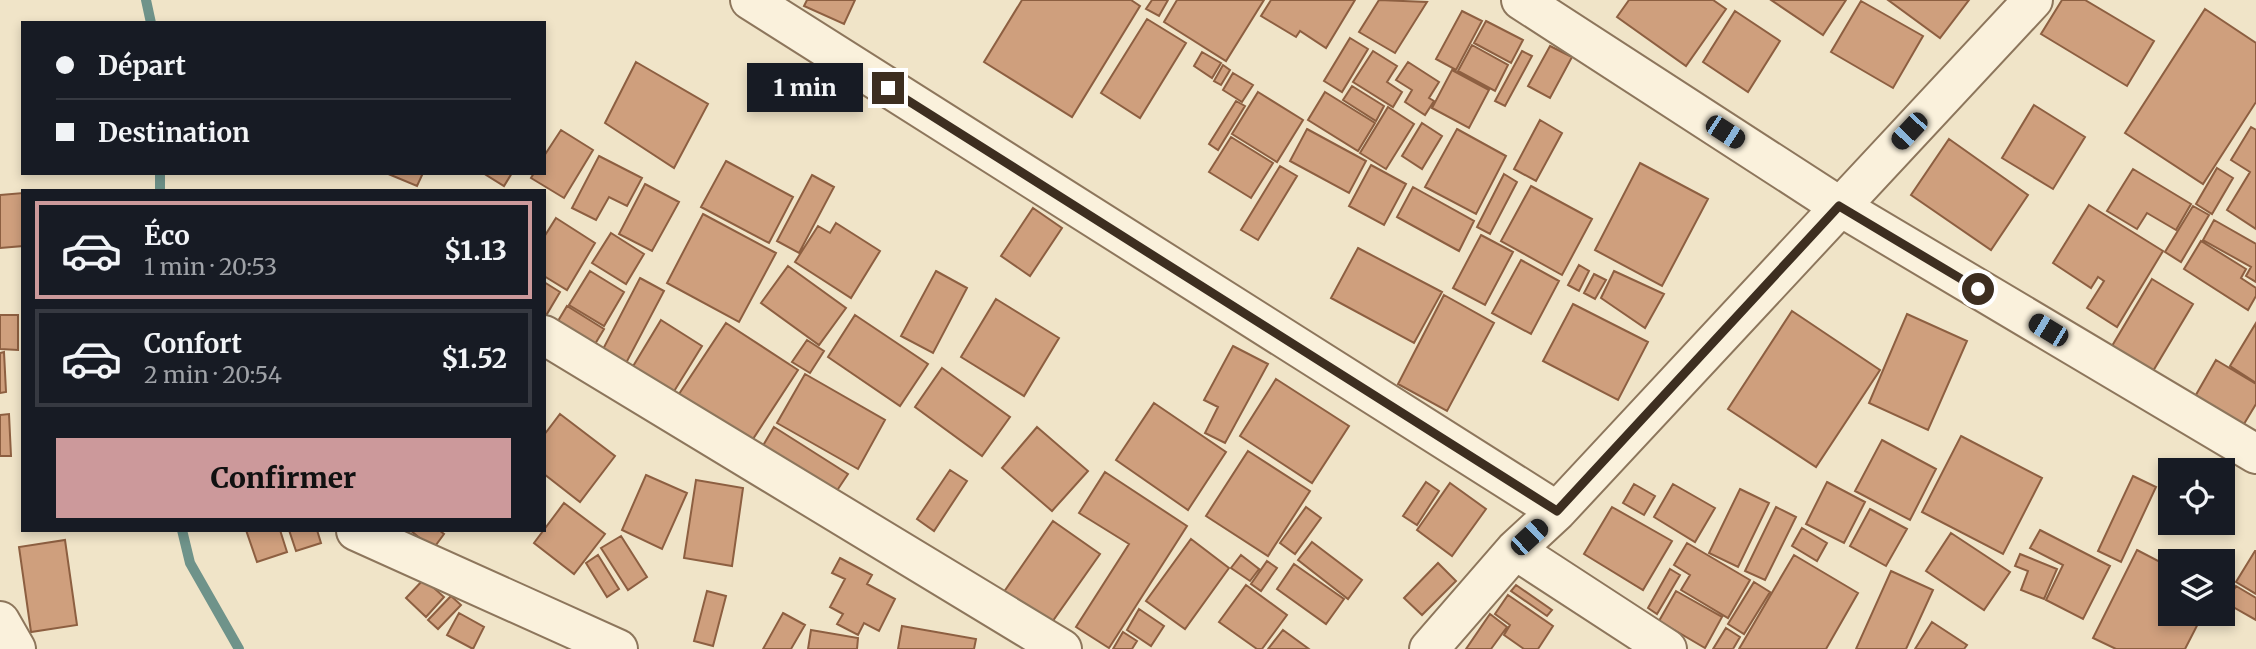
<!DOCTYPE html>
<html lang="fr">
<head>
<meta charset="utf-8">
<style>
  :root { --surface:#171b24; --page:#20242c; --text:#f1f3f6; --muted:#9ea1a6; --line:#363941; --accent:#cc999b }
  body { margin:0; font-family:Merriweather,serif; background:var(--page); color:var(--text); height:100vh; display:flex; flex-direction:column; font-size:26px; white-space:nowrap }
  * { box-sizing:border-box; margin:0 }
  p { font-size:23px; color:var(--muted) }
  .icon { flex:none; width:38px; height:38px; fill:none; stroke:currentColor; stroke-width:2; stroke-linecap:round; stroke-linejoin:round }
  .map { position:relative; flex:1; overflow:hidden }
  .panel { position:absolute; left:21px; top:189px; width:525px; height:343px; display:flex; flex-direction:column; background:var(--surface); border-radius:0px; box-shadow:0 4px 10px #0003 }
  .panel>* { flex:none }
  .hud { position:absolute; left:21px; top:21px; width:525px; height:154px; border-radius:0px; box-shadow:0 4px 10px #0003; display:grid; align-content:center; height:154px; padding:0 35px; background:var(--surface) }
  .fabs { position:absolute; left:2158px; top:458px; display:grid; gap:14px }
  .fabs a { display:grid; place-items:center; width:77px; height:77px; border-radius:0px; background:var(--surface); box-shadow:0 4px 10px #0003; font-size:35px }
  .end { position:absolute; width:32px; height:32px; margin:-16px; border:9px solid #3d2e20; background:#fff; box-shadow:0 0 0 4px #fff }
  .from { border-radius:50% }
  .bubble { position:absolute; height:49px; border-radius:0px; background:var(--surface); box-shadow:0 4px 10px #0003; font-size:23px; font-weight:800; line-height:49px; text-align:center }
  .car { position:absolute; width:21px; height:42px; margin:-21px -10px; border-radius:9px; box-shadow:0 0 5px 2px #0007; background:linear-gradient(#222 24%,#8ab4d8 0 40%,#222 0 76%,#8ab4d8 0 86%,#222 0) }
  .hud b { display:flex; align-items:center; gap:24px; height:66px; font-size:26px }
  .hud b+b { border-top:2px solid var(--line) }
  .hud i { width:18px; height:18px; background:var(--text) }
  ul { padding:12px 0 0; list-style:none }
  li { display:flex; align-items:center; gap:21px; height:98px; margin:0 14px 10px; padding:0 21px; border:4px solid var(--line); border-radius:0px }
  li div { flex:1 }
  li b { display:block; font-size:26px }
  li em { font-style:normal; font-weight:800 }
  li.selected { border-color:var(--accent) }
  li>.icon { width:63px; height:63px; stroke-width:1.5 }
  .button { display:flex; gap:14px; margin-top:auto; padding:14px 35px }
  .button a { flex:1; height:80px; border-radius:0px; background:var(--accent); color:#111; font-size:28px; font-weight:800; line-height:80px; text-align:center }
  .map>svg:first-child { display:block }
</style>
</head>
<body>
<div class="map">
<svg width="2256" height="649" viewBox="0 0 2256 649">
  <rect width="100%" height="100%" fill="#f0e4c8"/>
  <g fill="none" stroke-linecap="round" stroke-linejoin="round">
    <path stroke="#6f938a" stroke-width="10" d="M 146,0 L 151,23
      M 160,173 L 160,191
      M 182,530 L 190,563 L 239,649"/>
  </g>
  <path fill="#cf9f7d" stroke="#8d5f41" stroke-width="2" d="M 807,0 L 855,0 L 844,24 L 804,6 Z
    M 1022,0 L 1131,0 L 1140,6 L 1072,117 L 984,62 Z
    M 1152,0 L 1168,0 L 1159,16 L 1146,9 Z
    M 1177,0 L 1264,0 L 1226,61 L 1164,22 Z
    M 1271,0 L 1355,0 L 1326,48 L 1300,31 L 1296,37 L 1261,16 Z
    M 1379,0 L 1427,2 L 1395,53 L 1359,32 Z
    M 1629,0 L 1713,0 L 1726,9 L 1686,66 L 1617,17 Z
    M 1771,0 L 1846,0 L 1823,35 Z
    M 1888,0 L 1969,0 L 1940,38 Z
    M 2062,0 L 2085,0 L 2154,41 L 2127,86 L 2041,34 Z
    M 1861,1 L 1923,36 L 1893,88 L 1831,52 Z
    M 2205,9 L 2256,43 L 2256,102 L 2203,184 L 2125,133 Z
    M 1462,11 L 1482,21 L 1456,70 L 1436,59 Z
    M 1735,11 L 1780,41 L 1748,92 L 1703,62 Z
    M 1147,19 L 1186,43 L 1140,118 L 1101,93 Z
    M 1486,21 L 1523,40 L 1511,63 L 1474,43 Z
    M 1350,38 L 1368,49 L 1342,92 L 1324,81 Z
    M 1472,45 L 1508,65 L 1495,91 L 1458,71 Z
    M 1550,46 L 1572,57 L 1550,98 L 1528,86 Z
    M 1373,51 L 1397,66 L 1387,82 L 1402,92 L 1393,107 L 1353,82 Z
    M 1522,51 L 1532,56 L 1505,106 L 1495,101 Z
    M 1202,52 L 1221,63 L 1212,78 L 1194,66 Z
    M 636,62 L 708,104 L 674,168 L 605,123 Z
    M 1408,62 L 1439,82 L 1429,98 L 1434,101 L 1425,115 L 1405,102 L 1412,90 L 1396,80 Z
    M 1223,65 L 1230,70 L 1221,85 L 1214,81 Z
    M 1452,70 L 1489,90 L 1469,128 L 1432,108 Z
    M 1233,73 L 1253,85 L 1242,102 L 1223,90 Z
    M 1352,86 L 1384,106 L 1376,121 L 1343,100 Z
    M 1258,92 L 1303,120 L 1277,162 L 1232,134 Z
    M 1325,92 L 1375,123 L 1358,151 L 1308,120 Z
    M 1236,101 L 1245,106 L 1218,150 L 1209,144 Z
    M 2034,105 L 2085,137 L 2053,189 L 2002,158 Z
    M 1388,107 L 1414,124 L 1386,169 L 1360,153 Z
    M 1540,120 L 1562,133 L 1536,181 L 1514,169 Z
    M 1422,123 L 1442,136 L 1422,169 L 1402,156 Z
    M 2251,127 L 2256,130 L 2256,229 L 2227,210 L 2250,172 L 2231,160 Z
    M 1307,129 L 1366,161 L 1349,193 L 1290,161 Z
    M 1457,129 L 1506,156 L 1476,214 L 1425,187 Z
    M 561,130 L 593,150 L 564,198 L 531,178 L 534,173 L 544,173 L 544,156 Z
    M 1231,137 L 1273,163 L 1251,198 L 1209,172 Z
    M 1949,139 L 2028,195 L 1991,250 L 1911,195 Z
    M 599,156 L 642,178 L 627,206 L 609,197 L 596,220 L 572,208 Z
    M 726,161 L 793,197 L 769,243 L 701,207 Z
    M 1640,163 L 1708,199 L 1662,286 L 1595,250 Z
    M 1371,165 L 1406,184 L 1384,225 L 1349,206 Z
    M 1280,166 L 1297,176 L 1258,240 L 1241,230 Z
    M 2217,168 L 2233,178 L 2212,214 L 2196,204 Z
    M 2133,169 L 2191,204 L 2176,230 L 2147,213 L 2137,229 L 2107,211 Z
    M 386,173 L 423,173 L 417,186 Z
    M 483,173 L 512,173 L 504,186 Z
    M 1504,174 L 1517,182 L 1490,234 L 1477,227 Z
    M 812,175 L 834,187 L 799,253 L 777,241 Z
    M 645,184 L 679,202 L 652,251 L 619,234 Z
    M 1531,186 L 1592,219 L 1562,275 L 1501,241 Z
    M 1413,187 L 1474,221 L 1459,251 L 1397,217 Z
    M 23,193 L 23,246 L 0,248 L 0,195 Z
    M 2089,205 L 2163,251 L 2117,327 L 2087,308 L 2104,281 L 2098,277 L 2091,288 L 2053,263 Z
    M 2193,206 L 2209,215 L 2181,262 L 2165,252 Z
    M 1033,208 L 1062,228 L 1030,276 L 1001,256 Z
    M 703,214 L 776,253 L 739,322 L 667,283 Z
    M 556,218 L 595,243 L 567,290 L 544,276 L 544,237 Z
    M 2214,220 L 2256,244 L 2256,282 L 2246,276 L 2251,267 L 2203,240 Z
    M 836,223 L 880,251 L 851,298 L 795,262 L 818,226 L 830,233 Z
    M 611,233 L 644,254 L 626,284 L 592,263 Z
    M 1481,235 L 1513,252 L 1485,305 L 1453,288 Z
    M 2201,241 L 2246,269 L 2241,278 L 2256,288 L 2256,296 L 2248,310 L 2184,269 Z
    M 1358,248 L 1442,292 L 1414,343 L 1331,298 Z
    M 1521,260 L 1559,281 L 1531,334 L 1492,313 Z
    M 1579,265 L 1589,271 L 1579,291 L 1568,285 Z
    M 788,266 L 846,308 L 819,345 L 761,303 Z
    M 590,271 L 624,292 L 604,326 L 569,305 Z
    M 936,271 L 967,288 L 933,353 L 901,336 Z
    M 1614,271 L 1664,294 L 1645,328 L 1601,298 Z
    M 1594,274 L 1606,280 L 1595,299 L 1584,293 Z
    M 640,278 L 664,291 L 625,365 L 601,353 Z
    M 2152,279 L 2193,304 L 2153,371 L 2112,346 Z
    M 544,282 L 560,292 L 544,319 Z
    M 1444,295 L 1494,323 L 1447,411 L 1398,384 Z
    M 996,299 L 1059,338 L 1024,396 L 961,357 Z
    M 1573,304 L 1648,342 L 1618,400 L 1543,361 Z
    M 567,306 L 604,329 L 595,344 L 558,321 Z
    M 1792,311 L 1880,370 L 1816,467 L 1728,409 Z
    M 1907,314 L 1967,341 L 1928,430 L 1869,403 Z
    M 0,315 L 18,315 L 18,350 L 0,349 Z
    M 855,315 L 928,364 L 900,406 L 828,357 Z
    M 661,320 L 702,346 L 673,393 L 632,368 Z
    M 726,323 L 798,370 L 751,442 L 679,394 Z
    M 2256,323 L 2256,383 L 2230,366 Z
    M 807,340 L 824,351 L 810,373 L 792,362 Z
    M 1233,346 L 1268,364 L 1225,443 L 1205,433 L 1218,407 L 1204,400 Z
    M 4,352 L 6,392 L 0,393 L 0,353 Z
    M 2216,360 L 2256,384 L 2256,404 L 2241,429 L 2193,400 Z
    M 942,368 L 1010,417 L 982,456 L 915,407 Z
    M 805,374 L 885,420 L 858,469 L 777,423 Z
    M 1276,379 L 1349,426 L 1312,483 L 1240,436 Z
    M 1154,403 L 1226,452 L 1188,510 L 1116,460 Z
    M 9,414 L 11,456 L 0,456 L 0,415 Z
    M 560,414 L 615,456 L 580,502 L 544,474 L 544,435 Z
    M 774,427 L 848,474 L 834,495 L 761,449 Z
    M 1037,427 L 1088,471 L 1052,511 L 1002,468 Z
    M 1961,436 L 2042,478 L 2003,554 L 1922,512 Z
    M 1882,440 L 1936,469 L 1910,520 L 1855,491 Z
    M 1248,451 L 1310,491 L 1268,556 L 1206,516 Z
    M 950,470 L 967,481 L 934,531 L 917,519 Z
    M 1105,472 L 1187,526 L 1109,648 L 1076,627 L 1129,544 L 1079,513 Z
    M 646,475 L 687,493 L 662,549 L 622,530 Z
    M 2133,476 L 2156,487 L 2121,562 L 2098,551 Z
    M 696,480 L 743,488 L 732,566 L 684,558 Z
    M 1426,482 L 1439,491 L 1417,525 L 1403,516 Z
    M 1827,482 L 1865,502 L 1844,543 L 1806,524 Z
    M 1450,483 L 1486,509 L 1452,556 L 1417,530 Z
    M 1634,484 L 1655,496 L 1644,515 L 1623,503 Z
    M 1673,484 L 1715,508 L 1695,542 L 1654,517 Z
    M 1740,489 L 1769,503 L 1738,567 L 1709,553 Z
    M 564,503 L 605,534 L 574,574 L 534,543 Z
    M 1306,507 L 1321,518 L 1295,554 L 1280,543 Z
    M 1612,507 L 1672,541 L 1643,590 L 1584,554 Z
    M 1776,507 L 1796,517 L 1765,580 L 1745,571 Z
    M 1870,509 L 1907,529 L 1886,566 L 1850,546 Z
    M 1053,521 L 1100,554 L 1045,632 L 999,599 Z
    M 1802,528 L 1827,543 L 1817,561 L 1792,546 Z
    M 246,530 L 280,530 L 287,552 L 257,562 Z
    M 289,530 L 317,530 L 321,543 L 296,551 Z
    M 410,530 L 439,530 L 444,534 L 433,549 Z
    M 2040,530 L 2110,566 L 2083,619 L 2046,600 L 2063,565 L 2030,548 Z
    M 1951,533 L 2010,572 L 1984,610 L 1926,571 Z
    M 621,536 L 647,577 L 628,590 L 601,548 Z
    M 1191,539 L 1229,568 L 1185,629 L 1146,601 Z
    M 65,540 L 77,625 L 31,632 L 19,547 Z
    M 1312,542 L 1362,580 L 1348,599 L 1298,560 Z
    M 1687,543 L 1750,580 L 1728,618 L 1681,590 L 1690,575 L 1674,565 Z
    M 2137,550 L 2170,567 L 2170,614 L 2203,614 L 2185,649 L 2116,649 L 2093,638 Z
    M 2255,551 L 2256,551 L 2256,594 L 2236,582 Z
    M 2020,554 L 2057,569 L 2044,599 L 2021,590 L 2028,571 L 2015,566 Z
    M 598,555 L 619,589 L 607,597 L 586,563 Z
    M 1241,555 L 1259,569 L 1250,581 L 1231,568 Z
    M 1794,555 L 1858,593 L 1826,649 L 1739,649 Z
    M 840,558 L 872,575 L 867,584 L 895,599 L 879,631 L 864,623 L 858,635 L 837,624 L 843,614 L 830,607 L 845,579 L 832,573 Z
    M 1267,561 L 1277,568 L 1261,591 L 1251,584 Z
    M 1438,563 L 1456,581 L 1422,615 L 1404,598 Z
    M 1294,564 L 1344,599 L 1326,624 L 1277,589 Z
    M 1670,569 L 1680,575 L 1657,614 L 1648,608 Z
    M 1891,571 L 1933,590 L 1906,649 L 1856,649 Z
    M 424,579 L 444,597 L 426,617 L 406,598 Z
    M 1754,582 L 1770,592 L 1744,634 L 1728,624 Z
    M 1246,585 L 1287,615 L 1262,649 L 1257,649 L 1219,622 Z
    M 1516,585 L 1552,610 L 1547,616 L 1511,591 Z
    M 2236,586 L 2256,598 L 2256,620 L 2226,603 Z
    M 707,591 L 726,596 L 713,646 L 694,641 Z
    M 1676,591 L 1722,617 L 1705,648 L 1659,621 Z
    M 1508,595 L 1553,626 L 1538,649 L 1524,649 L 1504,635 L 1510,625 L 1495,614 Z
    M 451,596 L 461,605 L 438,629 L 428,620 Z
    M 1139,609 L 1164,626 L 1151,646 L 1127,630 Z
    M 459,613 L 484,627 L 473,649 L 447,635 Z
    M 783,613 L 805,625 L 791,649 L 763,649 Z
    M 1490,614 L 1507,627 L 1491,649 L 1466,649 Z
    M 1932,622 L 1967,645 L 1964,649 L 1915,649 Z
    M 902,626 L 976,639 L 974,649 L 898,649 Z
    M 1726,628 L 1740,637 L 1733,649 L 1713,649 Z
    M 811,630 L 858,638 L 857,649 L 808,649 Z
    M 1283,630 L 1309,649 L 1268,649 Z
    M 1123,632 L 1137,641 L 1132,649 L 1113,649 Z"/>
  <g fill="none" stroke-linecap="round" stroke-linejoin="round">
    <defs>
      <path id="minor" d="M 750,0 L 1557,511
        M 1521,0 L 1839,206 L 2256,454
        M 544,335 L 1062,649
        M 356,531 L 618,649
        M 1515,550 L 1667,649
        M 0,621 L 16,649
        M 1429,649 L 1515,550 L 1557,511 L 2033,0"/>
    </defs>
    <use href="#minor" stroke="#8d765c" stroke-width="42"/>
    <use href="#minor" stroke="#faf1dc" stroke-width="38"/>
  </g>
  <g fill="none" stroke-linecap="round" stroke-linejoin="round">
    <path stroke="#3d2e20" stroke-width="9" d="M 888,88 L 1557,511 L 1839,206 L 1978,289"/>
  </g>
</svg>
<div class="fabs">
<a><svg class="icon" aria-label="locate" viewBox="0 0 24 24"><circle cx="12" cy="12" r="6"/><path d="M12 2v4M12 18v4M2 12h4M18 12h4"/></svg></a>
<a><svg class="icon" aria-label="layers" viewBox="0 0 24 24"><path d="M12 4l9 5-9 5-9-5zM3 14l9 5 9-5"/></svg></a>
</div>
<i class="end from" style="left:1978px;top:289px"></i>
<i class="end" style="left:888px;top:88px"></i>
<div class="bubble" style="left:747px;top:63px;width:116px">1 min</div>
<i class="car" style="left:1909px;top:131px;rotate:223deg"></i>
<i class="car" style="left:1725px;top:132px;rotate:123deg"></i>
<i class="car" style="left:2048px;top:330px;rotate:301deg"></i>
<i class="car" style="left:1529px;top:537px;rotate:47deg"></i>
<div class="hud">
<b><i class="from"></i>Départ</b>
<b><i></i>Destination</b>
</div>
<section class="panel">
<ul>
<li class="selected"><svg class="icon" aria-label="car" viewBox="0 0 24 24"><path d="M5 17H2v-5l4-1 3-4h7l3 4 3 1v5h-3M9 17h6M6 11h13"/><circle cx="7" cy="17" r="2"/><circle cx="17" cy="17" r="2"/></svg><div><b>Éco</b><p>1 min · 20:53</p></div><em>$1.13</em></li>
<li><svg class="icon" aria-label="car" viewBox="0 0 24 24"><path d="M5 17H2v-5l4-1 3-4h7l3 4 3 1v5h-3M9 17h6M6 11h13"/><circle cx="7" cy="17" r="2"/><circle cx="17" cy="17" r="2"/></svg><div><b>Confort</b><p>2 min · 20:54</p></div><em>$1.52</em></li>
</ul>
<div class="button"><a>Confirmer</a></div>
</section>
</div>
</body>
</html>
